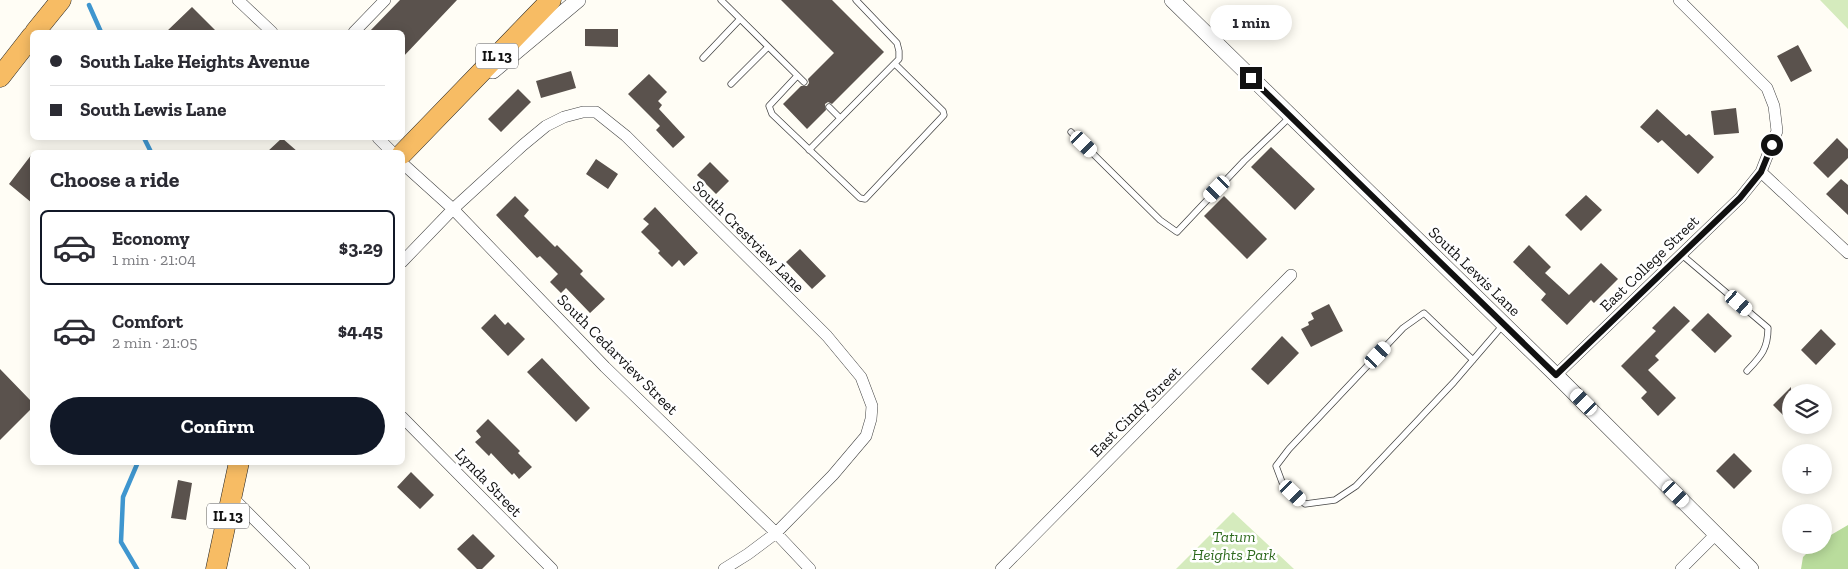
<!DOCTYPE html>
<html lang="en">
<head>
<meta charset="utf-8">
<style>
  :root { --surface:#fff; --page:#f7f7f7; --text:#2b2b33; --muted:#7c7c81; --line:#e1e1e2; --accent:#111827 }
  body { margin:0; font-family:"Zilla Slab",serif; background:var(--page); color:var(--text); height:100vh; display:flex; flex-direction:column; font-size:19px; white-space:nowrap }
  * { box-sizing:border-box; margin:0 }
  p { font-size:16px; color:var(--muted) }
  .icon { flex:none; width:28px; height:28px; fill:none; stroke:currentColor; stroke-width:2; stroke-linecap:round; stroke-linejoin:round }
  .map { position:relative; flex:1; overflow:hidden }
  .side { position:absolute; left:30px; top:150px; width:375px; height:315px; display:flex; flex-direction:column; background:var(--surface); border-radius:8px; box-shadow:0 2px 12px #0003 }
  .side>* { flex:none }
  .banner { position:absolute; left:30px; top:30px; width:375px; height:110px; border-radius:8px; box-shadow:0 2px 12px #0003; display:grid; align-content:center; height:110px; padding:0 20px; background:var(--surface) }
  .fabs { position:absolute; left:1782px; top:384px; display:grid; gap:10px }
  .fabs a { display:grid; place-items:center; width:50px; height:50px; border-radius:50%; background:var(--surface); box-shadow:0 2px 12px #0003; font-size:25px }
  .end { position:absolute; width:22px; height:22px; margin:-11px; border:6px solid #111; background:#fff; box-shadow:0 0 0 2px #fff }
  .from { border-radius:50% }
  .bubble { position:absolute; height:35px; border-radius:18px; background:var(--surface); box-shadow:0 2px 12px #0003; font-size:16px; font-weight:700; line-height:35px; text-align:center }
  .car { position:absolute; width:15px; height:30px; margin:-15px -8px; border-radius:6px; box-shadow:0 0 4px 1px #0007; background:linear-gradient(#fff 24%,#345 0 40%,#fff 0 76%,#345 0 86%,#fff 0) }
  .banner b { display:flex; align-items:center; gap:18px; height:48px; font-size:19px }
  .banner b+b { border-top:1px solid var(--line) }
  .banner i { width:12px; height:12px; background:var(--text) }
  ul { padding:0; list-style:none }
  li { display:flex; align-items:center; gap:15px; height:75px; margin:0 10px 8px; padding:0 10px; border:2px solid transparent; border-radius:8px }
  li div { flex:1 }
  li b { display:block; font-size:19px }
  li em { font-style:normal; font-weight:700 }
  li.selected { border-color:var(--accent) }
  li>.icon { width:45px; height:45px; stroke-width:1.5 }
  h2 { padding:0 20px; font-size:22px; line-height:60px }
  .action { display:flex; gap:10px; margin-top:auto; padding:10px 20px }
  .action a { flex:1; height:58px; border-radius:30px; background:var(--accent); color:#fff; font-size:20px; font-weight:700; line-height:58px; text-align:center }
  .map>svg:first-child { display:block }
</style>
</head>
<body>
<div class="map">
<svg width="1848" height="569" viewBox="0 0 1848 569">
  <rect width="100%" height="100%" fill="#fffdf5"/>
  <path fill="#d5ebbd" d="M 1820,0 L 1848,0 L 1848,29 Z
    M 1233,512 L 1294,569 L 1176,569 Z"/>
  <path fill="#b9dc9c" d="M 1848,525 L 1848,569 L 1801,569 L 1803,557 L 1815,545 L 1824,545 L 1824,539 Z"/>
  <g fill="none" stroke-linecap="round" stroke-linejoin="round">
    <path stroke="#3f96cf" stroke-width="4.5" d="M 89,5 L 101,32
      M 144,138 L 151,152
      M 137,569 L 121,542 L 123,497 L 138,462"/>
  </g>
  <path fill="#5a524d" d="M 400,0 L 457,0 L 402,58 L 402,32 L 369,32 Z
    M 781,0 L 832,0 L 884,52 L 832,104 L 828,102 L 825,104 L 826,110 L 807,129 L 783,104 L 801,86 L 807,86 L 809,83 L 808,79 L 834,53 Z
    M 192,7 L 217,32 L 166,32 Z
    M 585,29 L 618,29 L 618,47 L 585,46 Z
    M 1798,45 L 1812,71 L 1791,82 L 1777,56 Z
    M 571,71 L 576,88 L 541,98 L 536,81 Z
    M 649,74 L 667,92 L 658,101 L 662,105 L 659,109 L 685,137 L 673,148 L 656,130 L 660,126 L 628,94 Z
    M 518,89 L 531,102 L 501,132 L 488,119 Z
    M 1736,108 L 1739,133 L 1714,135 L 1711,111 Z
    M 1657,109 L 1686,136 L 1689,134 L 1714,157 L 1698,174 L 1662,140 L 1658,143 L 1640,127 Z
    M 282,138 L 298,152 L 267,152 Z
    M 1837,138 L 1848,149 L 1848,158 L 1828,178 L 1813,163 Z
    M 1271,147 L 1315,189 L 1295,210 L 1251,167 Z
    M 32,154 L 32,203 L 9,184 Z
    M 596,159 L 618,174 L 608,189 L 586,174 Z
    M 710,162 L 729,181 L 716,194 L 697,175 Z
    M 1841,179 L 1848,185 L 1848,215 L 1826,194 Z
    M 1586,195 L 1602,210 L 1581,231 L 1565,215 Z
    M 515,196 L 529,210 L 524,216 L 555,247 L 557,245 L 583,271 L 580,274 L 605,299 L 590,313 L 566,288 L 561,293 L 550,282 L 558,274 L 540,256 L 537,258 L 496,215 Z
    M 1224,196 L 1267,239 L 1247,259 L 1204,216 Z
    M 655,207 L 698,253 L 684,266 L 679,260 L 672,267 L 658,253 L 660,251 L 641,232 L 649,224 L 643,219 Z
    M 1529,245 L 1551,267 L 1545,273 L 1569,295 L 1601,263 L 1618,279 L 1594,303 L 1591,300 L 1567,325 L 1541,300 L 1546,294 L 1513,262 Z
    M 800,249 L 826,276 L 812,289 L 786,262 Z
    M 1329,304 L 1343,331 L 1311,347 L 1301,329 L 1309,325 L 1308,322 L 1314,319 L 1311,313 Z
    M 1674,306 L 1690,321 L 1655,356 L 1659,360 L 1648,370 L 1676,398 L 1658,416 L 1641,398 L 1647,392 L 1621,366 L 1656,331 L 1652,328 Z
    M 1708,313 L 1732,336 L 1715,353 L 1691,330 Z
    M 495,314 L 505,325 L 508,322 L 525,339 L 508,356 L 481,328 Z
    M 1821,329 L 1836,344 L 1816,365 L 1801,350 Z
    M 1282,336 L 1299,353 L 1268,385 L 1251,369 Z
    M 542,358 L 590,408 L 576,422 L 527,372 Z
    M 0,369 L 32,402 L 32,408 L 0,440 Z
    M 1791,387 L 1791,423 L 1773,405 Z
    M 488,419 L 520,451 L 518,453 L 532,467 L 519,479 L 514,473 L 512,475 L 491,453 L 489,456 L 475,442 L 481,437 L 476,431 Z
    M 1734,453 L 1752,471 L 1734,489 L 1716,471 Z
    M 411,472 L 434,495 L 420,509 L 397,487 Z
    M 178,480 L 192,483 L 186,520 L 171,518 Z
    M 473,534 L 495,556 L 482,569 L 477,569 L 457,549 Z"/>
  <g fill="none" stroke-linecap="round" stroke-linejoin="round">
    <defs>
      <path id="service" d="M 721,0 L 804,82
        M 703,58 L 740,19
        M 797,76 L 769,106 L 772,114 L 860,198 L 865,199 L 944,115 L 943,111 L 895,64
        M 731,84 L 768,47
        M 829,107 L 840,118
        M 1071,132 L 1160,220 L 1177,232 L 1244,161 L 1291,116
        M 809,150 L 899,59 L 899,51 L 897,43 L 856,0
        M 1682,255 L 1768,328 C 1768,349 1761,356 1747,371
        M 1473,360 L 1424,313 L 1403,328 L 1289,449 L 1276,466 L 1282,482 L 1305,504 L 1335,500 L 1356,486 L 1454,382 L 1503,325"/>
      <path id="minor" d="M 238,0 L 272,32
        M 354,32 L 385,0
        M 378,138 L 392,152
        M 402,163 L 453,209 L 605,367 L 776,533 L 810,569
        M 1761,172 L 1848,253
        M 402,262 L 453,209 L 523,145 L 546,126 L 564,117 L 583,112 L 596,112 L 626,136 L 827,336 L 861,377 L 872,406 L 871,419 L 866,436 L 833,475 L 776,533 L 748,554 L 724,569
        M 1556,375 L 1740,198 L 1761,172 L 1777,131 L 1774,106 L 1767,88 L 1679,0
        M 402,417 L 552,569
        M 232,497 L 304,569
        M 1001,569 L 1291,275
        M 1681,569 L 1716,534"/>
      <path id="tertiary" d="M 1172,0 L 1556,375 L 1751,569
        M 493,71 L 578,0"/>
      <path id="trunk" d="M 35,32 L 61,0
        M 0,77 L 32,36
        M 402,154 L 551,0
        M 216,569 L 239,462"/>
    </defs>
    <use href="#service" stroke="#444" stroke-width="7"/>
    <use href="#minor" stroke="#444" stroke-width="12"/>
    <use href="#tertiary" stroke="#444" stroke-width="16"/>
    <use href="#trunk" stroke="#222" stroke-width="21"/>
    <use href="#service" stroke="#fff" stroke-width="5.5"/>
    <use href="#minor" stroke="#fff" stroke-width="11"/>
    <use href="#tertiary" stroke="#fff" stroke-width="15"/>
    <use href="#trunk" stroke="#f7bc64" stroke-width="20"/>
  </g>
  <g fill="none" stroke-linecap="round" stroke-linejoin="round">
    <path stroke="#111" stroke-width="6" d="M 1251,78 L 1556,375 L 1740,198 L 1761,172 L 1772,145"/>
  </g>
  <g text-anchor="middle" stroke-width="5" stroke-linejoin="round" paint-order="stroke">
    <g fill="#fff" stroke="#585858" stroke-width="1">
      <rect x="476" y="43.5" width="42" height="25" rx="4"/>
      <rect x="207" y="503.5" width="42" height="25" rx="4"/>
    </g>
    <g font-size="15" font-weight="bold" fill="#111">
      <text x="497" y="61">IL 13</text>
      <text x="228" y="521">IL 13</text>
    </g>
    <g font-size="16" fill="#111" stroke="#fff">
      <text transform="translate(749 236) rotate(45)" y="6">South Crestview Lane</text>
      <text transform="translate(1649 263) rotate(-44)" y="6">East College Street</text>
      <text transform="translate(1475 271) rotate(44)" y="6">South Lewis Lane</text>
      <text transform="translate(618 354) rotate(45)" y="6">South Cedarview Street</text>
      <text transform="translate(1135 411) rotate(-45)" y="6">East Cindy Street</text>
      <text transform="translate(489 482) rotate(46)" y="6">Lynda Street</text>
    </g>
    <g font-size="16" font-style="italic" fill="#2f6b1f" stroke="#fff">
      <text x="1234" y="542">Tatum<tspan x="1234" dy="18">Heights Park</tspan></text>
    </g>
  </g>
</svg>
<div class="fabs">
<a><svg class="icon" aria-label="layers" viewBox="0 0 24 24"><path d="M12 4l9 5-9 5-9-5zM3 14l9 5 9-5"/></svg></a>
<a>+</a>
<a>−</a>
</div>
<i class="end from" style="left:1772px;top:145px"></i>
<i class="end" style="left:1251px;top:78px"></i>
<div class="bubble" style="left:1210px;top:5px;width:82px">1 min</div>
<i class="car" style="left:1084px;top:144px;rotate:134deg"></i>
<i class="car" style="left:1217px;top:189px;rotate:224deg"></i>
<i class="car" style="left:1739px;top:303px;rotate:131deg"></i>
<i class="car" style="left:1378px;top:355px;rotate:43deg"></i>
<i class="car" style="left:1584px;top:402px;rotate:315deg"></i>
<i class="car" style="left:1293px;top:493px;rotate:134deg"></i>
<i class="car" style="left:1676px;top:494px;rotate:135deg"></i>
<div class="banner">
<b><i class="from"></i>South Lake Heights Avenue</b>
<b><i></i>South Lewis Lane</b>
</div>
<section class="side">
<h2>Choose a ride</h2>
<ul>
<li class="selected"><svg class="icon" aria-label="car" viewBox="0 0 24 24"><path d="M5 17H2v-5l4-1 3-4h7l3 4 3 1v5h-3M9 17h6M6 11h13"/><circle cx="7" cy="17" r="2"/><circle cx="17" cy="17" r="2"/></svg><div><b>Economy</b><p>1 min · 21:04</p></div><em>$3.29</em></li>
<li><svg class="icon" aria-label="car" viewBox="0 0 24 24"><path d="M5 17H2v-5l4-1 3-4h7l3 4 3 1v5h-3M9 17h6M6 11h13"/><circle cx="7" cy="17" r="2"/><circle cx="17" cy="17" r="2"/></svg><div><b>Comfort</b><p>2 min · 21:05</p></div><em>$4.45</em></li>
</ul>
<div class="action"><a>Confirm</a></div>
</section>
</div>
</body>
</html>
